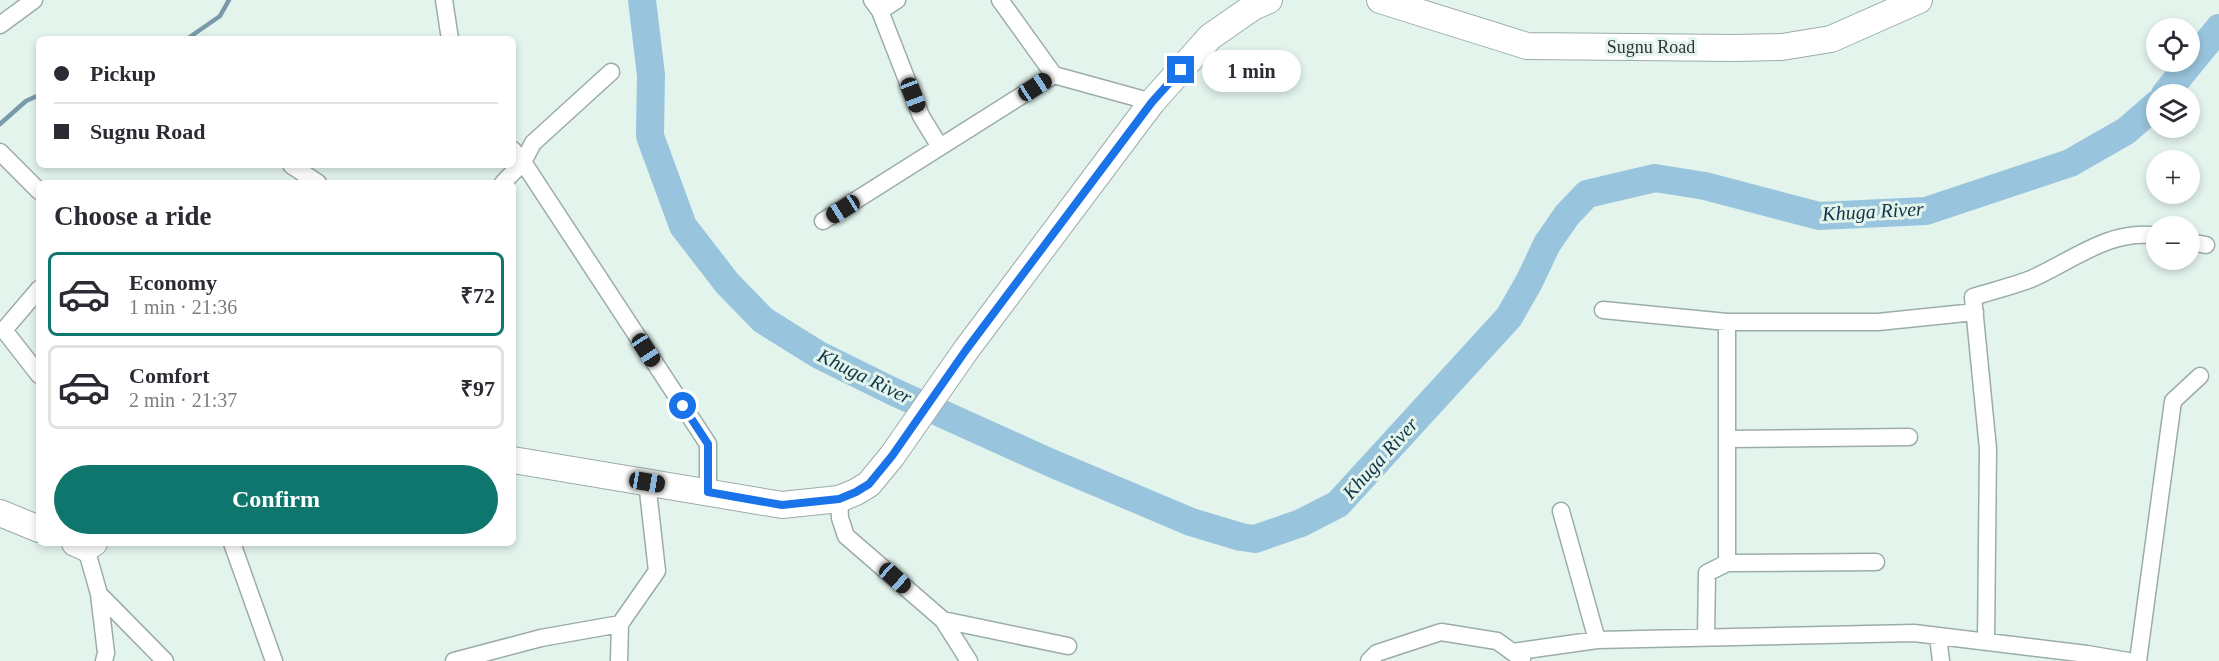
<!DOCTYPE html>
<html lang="en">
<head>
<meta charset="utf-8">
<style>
  :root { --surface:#fff; --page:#f2f2f3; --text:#2b2b33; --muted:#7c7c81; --line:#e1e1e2; --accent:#0f766e }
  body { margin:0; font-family:Georgia,serif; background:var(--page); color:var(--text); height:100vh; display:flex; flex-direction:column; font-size:22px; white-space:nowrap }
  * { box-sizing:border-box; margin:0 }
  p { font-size:20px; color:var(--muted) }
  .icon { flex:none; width:33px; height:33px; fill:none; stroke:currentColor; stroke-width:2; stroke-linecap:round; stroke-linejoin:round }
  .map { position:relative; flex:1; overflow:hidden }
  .drawer { position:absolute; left:36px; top:180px; width:480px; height:366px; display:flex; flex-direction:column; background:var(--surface); border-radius:9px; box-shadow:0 3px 9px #0003 }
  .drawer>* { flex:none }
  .top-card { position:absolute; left:36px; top:36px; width:480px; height:132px; border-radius:9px; box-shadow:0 3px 9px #0003; display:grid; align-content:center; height:132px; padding:0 18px; background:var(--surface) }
  .fabs { position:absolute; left:2146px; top:18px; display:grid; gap:12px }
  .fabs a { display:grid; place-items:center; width:54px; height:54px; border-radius:50%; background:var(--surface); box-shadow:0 3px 9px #0003; font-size:30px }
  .end { position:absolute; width:27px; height:27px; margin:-14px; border:8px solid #1a73e8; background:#fff; box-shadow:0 0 0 3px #fff }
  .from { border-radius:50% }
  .bubble { position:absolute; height:42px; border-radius:21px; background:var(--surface); box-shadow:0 3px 9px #0003; font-size:20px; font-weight:600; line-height:42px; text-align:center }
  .car { position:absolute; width:18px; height:36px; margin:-18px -9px; border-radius:8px; box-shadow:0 0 4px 2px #0007; background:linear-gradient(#222 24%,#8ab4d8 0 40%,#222 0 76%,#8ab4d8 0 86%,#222 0) }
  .top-card b { display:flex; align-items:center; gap:21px; height:57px; font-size:22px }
  .top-card b+b { border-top:2px solid var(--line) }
  .top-card i { width:15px; height:15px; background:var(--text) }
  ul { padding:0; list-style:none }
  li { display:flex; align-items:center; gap:18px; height:84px; margin:0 12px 9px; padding:0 6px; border:3px solid var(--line); border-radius:9px }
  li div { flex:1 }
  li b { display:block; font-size:22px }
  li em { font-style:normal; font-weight:600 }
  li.selected { border-color:var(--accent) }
  li>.icon { width:54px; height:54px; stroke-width:1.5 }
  h2 { padding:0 18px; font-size:27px; line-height:72px }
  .action { display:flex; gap:12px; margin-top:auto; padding:12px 18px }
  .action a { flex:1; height:69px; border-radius:36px; background:var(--accent); color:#fff; font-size:24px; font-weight:600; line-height:69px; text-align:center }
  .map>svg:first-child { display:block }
</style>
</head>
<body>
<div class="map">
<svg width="2219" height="661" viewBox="0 0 2219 661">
  <rect width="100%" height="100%" fill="#e3f4ed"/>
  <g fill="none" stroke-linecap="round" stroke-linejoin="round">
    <path stroke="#7a9aaa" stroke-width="4.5" d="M 187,39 L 220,16 L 229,0
      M 0,124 L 26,101 L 39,95"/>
    <path stroke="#99c4dd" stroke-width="28" d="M 642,0 L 651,75 L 650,136 L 683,226 L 727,283 L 763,320 L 819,355 L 894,392 L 1051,463 L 1191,522 L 1241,537 L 1255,539 L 1301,523 L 1338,504 L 1509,317 L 1529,282 L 1547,244 L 1567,215 L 1587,194 L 1655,178 L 1705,186 L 1819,216 L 1926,211 L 2070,163 L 2126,131 L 2157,104
      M 2165,94 L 2219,28"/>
    <defs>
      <path id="street" d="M 444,0 L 450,39
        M 872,0 L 880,11 L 921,116 L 940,147
        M 1000,0 L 1054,75 L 1152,102
        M 880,11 L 897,0
        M 0,25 L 34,0
        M 513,150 L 523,162 L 708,444 L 708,492
        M 0,152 L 39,191
        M 291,165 L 318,183
        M 503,183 L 523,162 L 533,143 L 611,72
        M 823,221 L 1054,75
        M 2190,242 L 2206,245
        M 39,289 L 4,330 L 39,375
        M 1603,310 L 1727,322 L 1878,322 L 1975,312
        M 1727,439 L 1909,437
        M 839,499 L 840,518 L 846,536 L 943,620 L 969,661
        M 1561,511 L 1597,640
        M 232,543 L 274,661
        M 86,548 L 99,594 L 165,661
        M 1727,563 L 1876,562
        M 99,594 L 106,653 L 104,661
        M 943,620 L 1068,646
        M 1938,636 L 1941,661
        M 1706,638 L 1707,573 L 1727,563 L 1727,322
        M 1986,642 L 1988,449 L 1973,297 C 1992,291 2013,286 2031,279 C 2072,261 2111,228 2157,236
        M 1513,652 L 1597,640 L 1914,633 L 2087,654 L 2128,661
        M 454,661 L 541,638 L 620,624
        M 619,661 L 620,624 L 657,571 L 647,482
        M 1369,661 L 1377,653 L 1441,632 L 1497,641 L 1522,659
        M 2138,661 L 2173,401 L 2200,376"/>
      <path id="primary" d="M 1380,0 L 1527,46 L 1735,48 L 1782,47 L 1831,39 L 1919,0
        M 513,460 L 782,505 L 839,499 L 856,492 L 869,484 L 892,456 L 966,350 L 1152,102 L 1210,37 L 1253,7 L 1269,0
        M 0,513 L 39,529
        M 75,543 L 86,548 L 94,543"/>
    </defs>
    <use href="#street" stroke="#9caca6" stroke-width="19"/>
    <use href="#primary" stroke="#9caca6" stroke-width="28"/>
    <use href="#street" stroke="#fff" stroke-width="16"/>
    <use href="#primary" stroke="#fff" stroke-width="26"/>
  </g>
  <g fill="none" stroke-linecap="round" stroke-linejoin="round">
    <path stroke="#1a73e8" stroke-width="8" d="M 683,406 L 708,444 L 708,492 L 782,505 L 839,499 L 856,492 L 869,484 L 892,456 L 966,350 L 1152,102 L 1181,70"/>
  </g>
  <g text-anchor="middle" stroke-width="6" stroke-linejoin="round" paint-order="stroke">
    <g font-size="18" fill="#303734" stroke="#e3f4ed">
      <text x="1651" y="53">Sugnu Road</text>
    </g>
    <g font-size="20" font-style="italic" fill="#0f3446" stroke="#e3f4ed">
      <text transform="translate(1873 211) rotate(-3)" y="7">Khuga River</text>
      <text transform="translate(865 376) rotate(26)" y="7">Khuga River</text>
      <text transform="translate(1380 458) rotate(-48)" y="7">Khuga River</text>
    </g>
  </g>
</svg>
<div class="fabs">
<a><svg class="icon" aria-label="locate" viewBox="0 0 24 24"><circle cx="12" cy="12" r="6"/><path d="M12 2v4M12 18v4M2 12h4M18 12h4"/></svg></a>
<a><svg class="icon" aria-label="layers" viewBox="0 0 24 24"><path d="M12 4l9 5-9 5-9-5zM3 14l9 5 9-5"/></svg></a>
<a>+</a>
<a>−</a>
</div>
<i class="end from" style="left:683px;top:406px"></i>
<i class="end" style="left:1181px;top:70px"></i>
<div class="bubble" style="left:1202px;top:50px;width:99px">1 min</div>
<i class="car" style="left:1035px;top:87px;rotate:57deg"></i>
<i class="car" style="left:913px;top:95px;rotate:159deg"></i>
<i class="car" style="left:843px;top:209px;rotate:238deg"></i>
<i class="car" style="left:646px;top:350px;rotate:147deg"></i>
<i class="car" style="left:647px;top:482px;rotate:99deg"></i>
<i class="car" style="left:895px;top:578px;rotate:132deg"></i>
<div class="top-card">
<b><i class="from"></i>Pickup</b>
<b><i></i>Sugnu Road</b>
</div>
<section class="drawer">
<h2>Choose a ride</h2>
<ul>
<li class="selected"><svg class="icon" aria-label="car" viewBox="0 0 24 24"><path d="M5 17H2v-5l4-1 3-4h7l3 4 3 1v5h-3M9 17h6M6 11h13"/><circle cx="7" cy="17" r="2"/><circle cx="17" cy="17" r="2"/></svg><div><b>Economy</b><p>1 min · 21:36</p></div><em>₹72</em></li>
<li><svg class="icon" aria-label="car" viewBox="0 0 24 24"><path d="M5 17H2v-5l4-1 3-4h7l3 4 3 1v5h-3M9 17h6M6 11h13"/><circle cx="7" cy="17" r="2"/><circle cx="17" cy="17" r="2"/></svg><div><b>Comfort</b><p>2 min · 21:37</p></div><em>₹97</em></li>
</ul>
<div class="action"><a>Confirm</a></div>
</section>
</div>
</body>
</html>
